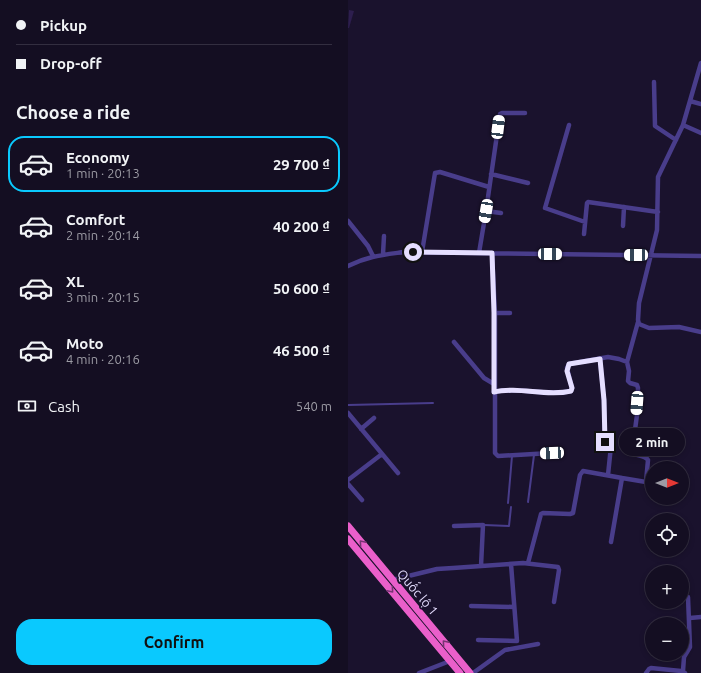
<!DOCTYPE html>
<html lang="en">
<head>
<meta charset="utf-8">
<style>
  :root { --surface:#140e22; --page:#211c2f; --text:#f1f3f6; --muted:#9d9ca5; --line:#332e40; --accent:#0ac9fe }
  body { margin:0; font-family:Ubuntu,sans-serif; background:var(--page); color:var(--text); height:100vh; display:flex; flex-direction:column; font-size:15px; white-space:nowrap }
  * { box-sizing:border-box; margin:0 }
  p { font-size:13px; color:var(--muted) }
  .icon { flex:none; width:22px; height:22px; fill:none; stroke:currentColor; stroke-width:2; stroke-linecap:round; stroke-linejoin:round }
  .map { position:relative; flex:1; overflow:hidden }
  .drawer { display:flex; flex-direction:column; background:var(--surface); width:348px }
  .drawer>* { flex:none }
  .banner { display:grid; align-content:center; height:88px; padding:0 16px; background:var(--surface) }
  .needle { width:26px; rotate:90deg }
  .controls { position:absolute; left:297px; top:461px; display:grid; gap:8px }
  .controls a { display:grid; place-items:center; width:44px; height:44px; border-radius:50%; background:var(--surface); box-shadow:0 2px 6px #0003,0 0 0 1px var(--line); font-size:20px }
  .end { position:absolute; width:18px; height:18px; margin:-9px; border:5px solid #e5deff; background:#111; box-shadow:0 0 0 2px #111 }
  .from { border-radius:50% }
  .bubble { position:absolute; height:28px; border-radius:14px; background:var(--surface); box-shadow:0 2px 6px #0003,0 0 0 1px var(--line); font-size:13px; font-weight:600; line-height:28px; text-align:center }
  .car { position:absolute; width:12px; height:24px; margin:-12px -6px; border-radius:5px; box-shadow:0 0 3px 1px #0007; background:linear-gradient(#fff 24%,#345 0 40%,#fff 0 76%,#345 0 86%,#fff 0) }
  .banner b { display:flex; align-items:center; gap:14px; height:38px; font-size:15px }
  .banner b+b { border-top:1px solid var(--line) }
  .banner i { width:10px; height:10px; background:var(--text) }
  ul { padding:0; list-style:none }
  li { display:flex; align-items:center; gap:12px; height:56px; margin:0 8px 6px; padding:0 8px; border:2px solid transparent; border-radius:16px }
  li div { flex:1 }
  li b { display:block; font-size:15px }
  li em { font-style:normal; font-weight:600 }
  li.active { border-color:var(--accent) }
  li>.icon { width:36px; height:36px; stroke-width:1.5 }
  h2 { padding:0 16px; font-size:18px; line-height:48px }
  .pay { display:flex; align-items:center; gap:10px; height:44px; padding:0 16px; font-size:15px }
  .pay p { margin-inline-start:auto }
  .button { display:flex; gap:8px; margin-top:auto; padding:8px 16px }
  .button a { flex:1; height:46px; border-radius:16px; background:var(--accent); color:#111; font-size:16px; font-weight:600; line-height:46px; text-align:center }
  main { display:flex; flex:1; min-height:0 }
  .map>svg:first-child { display:block }
</style>
</head>
<body>
<main>
<section class="drawer">
<div class="banner">
<b><i class="from"></i>Pickup</b>
<b><i></i>Drop-off</b>
</div>
<h2>Choose a ride</h2>
<ul>
<li class="active"><svg class="icon" aria-label="car" viewBox="0 0 24 24"><path d="M5 17H2v-5l4-1 3-4h7l3 4 3 1v5h-3M9 17h6M6 11h13"/><circle cx="7" cy="17" r="2"/><circle cx="17" cy="17" r="2"/></svg><div><b>Economy</b><p>1 min · 20:13</p></div><em>29 700 ₫</em></li>
<li><svg class="icon" aria-label="car" viewBox="0 0 24 24"><path d="M5 17H2v-5l4-1 3-4h7l3 4 3 1v5h-3M9 17h6M6 11h13"/><circle cx="7" cy="17" r="2"/><circle cx="17" cy="17" r="2"/></svg><div><b>Comfort</b><p>2 min · 20:14</p></div><em>40 200 ₫</em></li>
<li><svg class="icon" aria-label="car" viewBox="0 0 24 24"><path d="M5 17H2v-5l4-1 3-4h7l3 4 3 1v5h-3M9 17h6M6 11h13"/><circle cx="7" cy="17" r="2"/><circle cx="17" cy="17" r="2"/></svg><div><b>XL</b><p>3 min · 20:15</p></div><em>50 600 ₫</em></li>
<li><svg class="icon" aria-label="car" viewBox="0 0 24 24"><path d="M5 17H2v-5l4-1 3-4h7l3 4 3 1v5h-3M9 17h6M6 11h13"/><circle cx="7" cy="17" r="2"/><circle cx="17" cy="17" r="2"/></svg><div><b>Moto</b><p>4 min · 20:16</p></div><em>46 500 ₫</em></li>
</ul>
<div class="pay"><svg class="icon" aria-label="cash" viewBox="0 0 24 24"><path d="M3 7h18v10H3z"/><circle cx="12" cy="12" r="2"/></svg>Cash<p>540 m</p></div>
<div class="button"><a>Confirm</a></div>
</section>
<div class="map">
<svg width="353" height="673" viewBox="0 0 353 673">
  <rect width="100%" height="100%" fill="#1a122d"/>
  <path fill="#2d1e4e" d="M 1,10 L 6,11 L 1,28 L 0,28 Z"/>
  <g fill="none" stroke-linecap="round" stroke-linejoin="round">
    <path stroke="#493d8b" stroke-width="2" d="M 0,405 L 85,403
      M 180,502 L 186,455
      M 160,503 L 164,456
      M 136,525 L 161,526 L 163,507"/>
    <path stroke="#493d8b" stroke-width="4.5" d="M 353,63 L 335,125 L 310,177 L 309,230 L 291,303 L 290,320 L 291,324 L 301,328 L 331,327 L 353,332
      M 306,82 L 307,126 L 328,140
      M 342,101 L 353,104
      M 221,125 L 197,208 L 237,222
      M 335,125 L 353,133
      M 143,174 L 180,183
      M 138,211 L 153,213
      M 0,221 L 20,246 L 25,256
      M 275,226 L 276,207
      M 236,234 L 239,203 L 240,202 L 310,212
      M 74,252 L 87,173 L 92,172 L 141,187
      M 131,253 L 138,211 L 152,114 L 154,113 L 177,113
      M 144,253 L 147,313 L 147,453 L 150,456 L 203,453
      M 35,254 L 36,236
      M 0,266 C 20,256 34,255 56,252 L 353,256
      M 147,313 L 162,313
      M 106,342 L 136,378 L 146,384
      M 252,359 L 256,400 L 257,442 L 263,446 L 260,475
      M 279,362 L 281,371 L 280,381 L 282,383 L 289,385 L 290,388 L 289,415 L 284,452 C 288,457 296,454 300,460 L 298,482
      M 146,392 C 171,386 198,397 223,391 L 224,388 L 219,368 L 221,364 L 260,357 L 271,359 L 279,362 L 290,322
      M 0,413 L 50,473
      M 13,429 L 26,418
      M 274,478 L 304,483
      M 0,480 L 34,454
      M 0,484 L 14,500
      M 106,526 L 135,525 L 133,566
      M 180,563 L 193,514 L 195,513 L 222,514 L 225,513 L 232,475 L 235,471 L 274,478 L 263,542
      M 44,580 L 89,569 L 105,568 L 175,563 L 210,567 L 211,570 L 206,602
      M 123,606 L 166,607
      M 342,618 L 353,617
      M 130,640 L 169,641 L 163,564
      M 335,671 L 336,657 L 342,647 L 340,597
      M 71,673 L 102,661
      M 125,673 L 157,650 L 190,644
      M 298,673 L 301,669 L 303,668 L 333,671 L 337,673"/>
    <path stroke="#ea5fca" stroke-width="7" d="M 0,526 L 122,673
      M 0,539 L 112,673"/>
  </g>
  <defs><path id="oneway-chevron" d="M-2-3.5L2.5 0L-2 3.5" fill="none" stroke-width="1.6" stroke-linecap="round" stroke-linejoin="round"/></defs>
  <g stroke="#783574">
    <use href="#oneway-chevron" transform="translate(14 543) rotate(-130)"/>
    <use href="#oneway-chevron" transform="translate(43 590) rotate(50)"/>
    <use href="#oneway-chevron" transform="translate(97 643) rotate(-130)"/>
  </g>
  <g fill="none" stroke-linecap="round" stroke-linejoin="round">
    <path stroke="#e5deff" stroke-width="5" d="M 65,252 L 144,253 L 146,313 L 146,392 C 171,386 198,397 223,391 L 224,388 L 219,371 L 221,364 L 252,359 L 256,400 L 257,442"/>
  </g>
  <g text-anchor="middle" stroke-width="4" stroke-linejoin="round" paint-order="stroke">
    <g font-size="13" fill="#e5deff" stroke="#1a122d">
      <text transform="translate(70 592) rotate(50)" y="5">Quốc lộ 1</text>
    </g>
  </g>
</svg>
<div class="controls">
<a><svg class="needle" viewBox="-14 -14 28 28"><path d="M0-13l5 13h-10z" fill="#e53935"/><path d="M0 13l5-13h-10z" fill="#9d9ca5"/></svg></a>
<a><svg class="icon" aria-label="locate" viewBox="0 0 24 24"><circle cx="12" cy="12" r="6"/><path d="M12 2v4M12 18v4M2 12h4M18 12h4"/></svg></a>
<a>+</a>
<a>−</a>
</div>
<i class="end from" style="left:65px;top:252px"></i>
<i class="end" style="left:257px;top:442px"></i>
<div class="bubble" style="left:271px;top:428px;width:66px">2 min</div>
<i class="car" style="left:150px;top:127px;rotate:7deg"></i>
<i class="car" style="left:138px;top:211px;rotate:190deg"></i>
<i class="car" style="left:202px;top:254px;rotate:91deg"></i>
<i class="car" style="left:288px;top:255px;rotate:270deg"></i>
<i class="car" style="left:289px;top:403px;rotate:184deg"></i>
<i class="car" style="left:204px;top:453px;rotate:267deg"></i>
</div>
</main>
</body>
</html>
